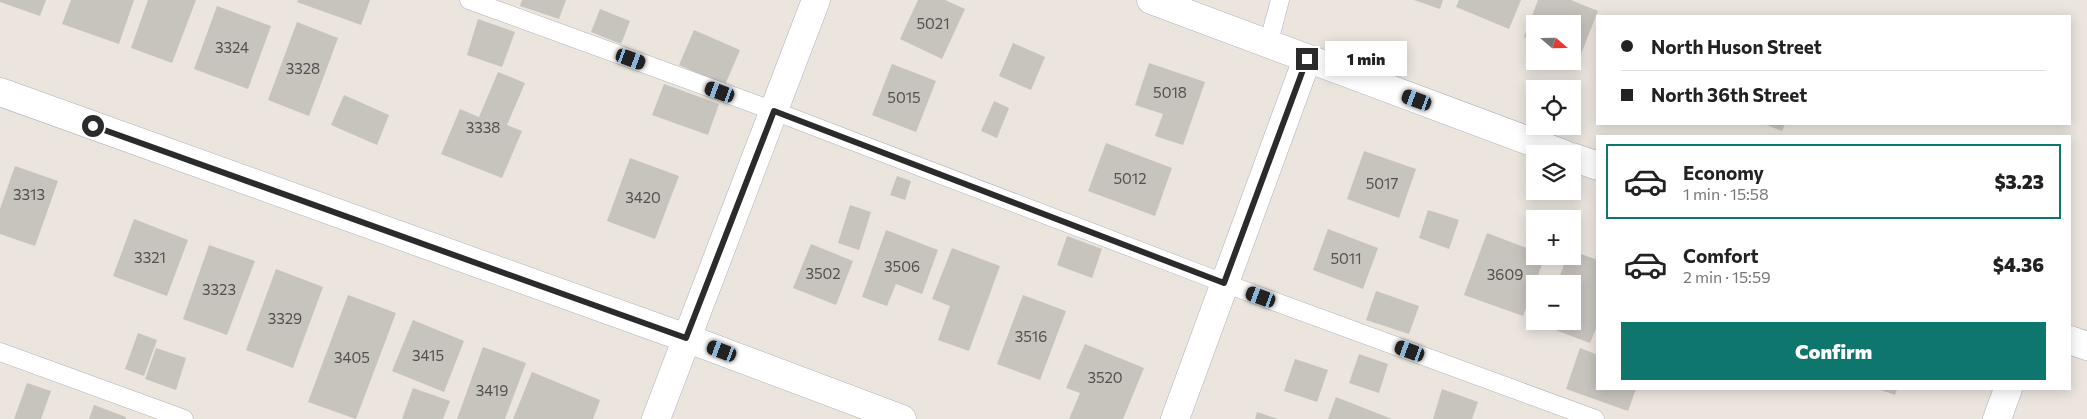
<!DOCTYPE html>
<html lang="en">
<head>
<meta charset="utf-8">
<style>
  :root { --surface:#fff; --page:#f6f6f6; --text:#222; --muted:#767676; --line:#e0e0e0; --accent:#0f766e }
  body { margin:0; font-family:Commissioner,sans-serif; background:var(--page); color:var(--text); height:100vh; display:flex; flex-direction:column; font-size:19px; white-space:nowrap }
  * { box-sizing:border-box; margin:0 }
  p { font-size:16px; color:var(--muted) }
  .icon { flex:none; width:28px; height:28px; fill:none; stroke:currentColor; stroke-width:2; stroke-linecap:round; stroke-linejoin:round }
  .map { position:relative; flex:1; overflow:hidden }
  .panel { position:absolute; left:1596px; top:135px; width:475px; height:255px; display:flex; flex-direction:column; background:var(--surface); border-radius:0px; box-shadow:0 2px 12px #0003 }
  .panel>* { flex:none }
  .guide { position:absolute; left:1596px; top:15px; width:475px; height:110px; border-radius:0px; box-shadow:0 2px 12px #0003; display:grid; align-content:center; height:110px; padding:0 25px; background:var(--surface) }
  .needle { width:32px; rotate:110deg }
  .controls { position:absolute; left:1526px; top:15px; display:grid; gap:10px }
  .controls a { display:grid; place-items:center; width:55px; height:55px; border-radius:0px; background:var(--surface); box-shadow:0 2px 12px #0003; font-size:25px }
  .end { position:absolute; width:22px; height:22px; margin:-11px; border:6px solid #2b2b2b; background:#fff; box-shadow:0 0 0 2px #fff }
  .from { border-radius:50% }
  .bubble { position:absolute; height:35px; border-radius:0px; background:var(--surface); box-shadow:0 2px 12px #0003; font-size:16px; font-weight:800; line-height:35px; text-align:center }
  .car { position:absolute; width:15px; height:30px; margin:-15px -8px; border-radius:6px; box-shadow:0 0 4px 1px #0007; background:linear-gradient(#222 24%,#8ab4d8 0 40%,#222 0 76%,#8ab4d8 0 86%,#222 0) }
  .guide b { display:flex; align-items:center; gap:18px; height:48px; font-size:19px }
  .guide b+b { border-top:1px solid var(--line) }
  .guide i { width:12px; height:12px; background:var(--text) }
  ul { padding:9px 0 0; list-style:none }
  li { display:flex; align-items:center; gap:15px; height:75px; margin:0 10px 8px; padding:0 15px; border:2px solid transparent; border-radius:0px }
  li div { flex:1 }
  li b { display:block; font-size:19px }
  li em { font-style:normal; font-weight:800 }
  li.on { border-color:var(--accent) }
  li>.icon { width:45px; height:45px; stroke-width:1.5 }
  .cta { display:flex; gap:10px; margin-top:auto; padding:10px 25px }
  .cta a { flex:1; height:58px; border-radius:0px; background:var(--accent); color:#fff; font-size:20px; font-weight:800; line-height:58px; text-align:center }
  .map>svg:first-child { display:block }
</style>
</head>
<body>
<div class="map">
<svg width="2087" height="419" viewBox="0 0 2087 419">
  <rect width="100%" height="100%" fill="#ebe5de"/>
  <path fill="#c7c3bd" d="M 0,0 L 46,0 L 40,16 L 0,2 Z
    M 71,0 L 134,0 L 119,44 L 62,24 Z
    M 148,0 L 196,0 L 172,63 L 131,48 Z
    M 298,0 L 370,0 L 361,25 L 297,2 Z
    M 522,0 L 566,0 L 559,19 L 520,6 Z
    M 918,0 L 945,0 L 965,9 L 942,59 L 900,39 Z
    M 1414,0 L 1443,0 L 1440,9 Z
    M 1459,0 L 1521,0 L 1509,29 L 1456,7 Z
    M 1538,0 L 1571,0 L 1598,11 L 1579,59 L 1572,56 L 1572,24 L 1535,24 L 1535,41 L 1524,37 Z
    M 217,6 L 271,26 L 248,89 L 194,69 Z
    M 600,9 L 630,21 L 621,44 L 591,32 Z
    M 478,19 L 515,32 L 502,67 L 467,55 Z
    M 297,22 L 338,38 L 309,116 L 268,100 Z
    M 694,30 L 740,50 L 725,85 L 679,65 Z
    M 1013,43 L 1045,57 L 1031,90 L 999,76 Z
    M 1149,63 L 1205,82 L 1183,145 L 1155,136 L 1163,114 L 1135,105 Z
    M 892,64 L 936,81 L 916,132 L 872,115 Z
    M 498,72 L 525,83 L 507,125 L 522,131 L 502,178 L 441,154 L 460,109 L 479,117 Z
    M 664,84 L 719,104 L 708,135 L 652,115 Z
    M 344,95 L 389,115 L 377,145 L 331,125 Z
    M 994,101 L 1009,108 L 997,138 L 981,131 Z
    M 1764,124 L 1785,124 L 1782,131 Z
    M 1106,143 L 1172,168 L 1155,216 L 1088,191 Z
    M 1364,151 L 1416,169 L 1399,218 L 1347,199 Z
    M 630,158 L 679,176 L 655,239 L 607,221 Z
    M 15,166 L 58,181 L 35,246 L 0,234 L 0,209 Z
    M 897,176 L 911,181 L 905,200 L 890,195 Z
    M 850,205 L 871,212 L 859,250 L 838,243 Z
    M 1428,210 L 1459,220 L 1449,249 L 1419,238 Z
    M 134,219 L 188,240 L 167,296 L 113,276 Z
    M 1328,229 L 1378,248 L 1363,289 L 1313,270 Z
    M 886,230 L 938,250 L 922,294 L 896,284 L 887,306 L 862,297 Z
    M 1487,233 L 1535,251 L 1535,256 L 1545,256 L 1523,316 L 1464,295 Z
    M 1067,236 L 1102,249 L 1092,278 L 1057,265 Z
    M 811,244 L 853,261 L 836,305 L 793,288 Z
    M 209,245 L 255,261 L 227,335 L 183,319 Z
    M 952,248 L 1000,266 L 969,351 L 938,340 L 950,306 L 932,299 Z
    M 1572,251 L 1598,260 L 1598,324 L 1590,343 L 1542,325 L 1544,321 L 1572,321 L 1572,284 L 1557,284 L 1567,256 L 1572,256 Z
    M 276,269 L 323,287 L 293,368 L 246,350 Z
    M 1376,291 L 1419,306 L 1409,334 L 1366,320 Z
    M 348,295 L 396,313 L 356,419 L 308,402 Z
    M 1023,295 L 1066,311 L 1040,380 L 997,364 Z
    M 413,320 L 464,341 L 444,392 L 392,371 Z
    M 138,333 L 157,340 L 144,376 L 125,369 Z
    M 1085,344 L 1144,368 L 1123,419 L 1069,419 L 1080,393 L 1066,388 Z
    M 483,347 L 526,363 L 505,419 L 457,419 Z
    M 156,348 L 186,358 L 176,390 L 145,379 Z
    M 1580,348 L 1598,355 L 1598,389 L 1636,389 L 1628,411 L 1566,389 Z
    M 1359,354 L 1388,364 L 1379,393 L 1349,383 Z
    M 1295,359 L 1328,370 L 1317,402 L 1284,391 Z
    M 532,372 L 600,400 L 593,419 L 513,419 Z
    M 27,383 L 51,391 L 41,419 L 14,419 Z
    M 413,388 L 450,401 L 443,419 L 402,419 Z
    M 1442,389 L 1478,402 L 1472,419 L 1433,419 Z
    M 1878,389 L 1897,389 L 1895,395 Z
    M 1336,397 L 1392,419 L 1328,419 Z
    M 94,405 L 126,417 L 126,419 L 89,419 Z
    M 1257,412 L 1278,419 L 1255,419 Z"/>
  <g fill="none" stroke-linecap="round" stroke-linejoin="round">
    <defs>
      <path id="service" d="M 469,0 L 774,111 L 1224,283 L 1595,419
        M 1268,45 L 1280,0
        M 0,352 L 184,419"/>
      <path id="minor" d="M 0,92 L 686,338 L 902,419
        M 656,419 L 816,0
        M 1175,419 L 1307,59"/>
      <path id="tertiary" d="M 1151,0 L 1564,154
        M 1572,157 L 1598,166
        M 2070,340 L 2087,346
        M 1997,419 L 2008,389"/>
    </defs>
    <use href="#service" stroke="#afb1b9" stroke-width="19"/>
    <use href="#minor" stroke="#afb1b9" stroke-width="29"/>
    <use href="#tertiary" stroke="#afb1b9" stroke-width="29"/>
    <use href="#service" stroke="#fff" stroke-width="18"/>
    <use href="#minor" stroke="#fff" stroke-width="28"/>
    <use href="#tertiary" stroke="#fff" stroke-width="28"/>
  </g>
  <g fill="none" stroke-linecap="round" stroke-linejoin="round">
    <path stroke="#2b2b2b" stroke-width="6" d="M 93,126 L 686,338 L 774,111 L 1224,283 L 1307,59"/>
  </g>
  <g text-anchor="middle" stroke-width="5" stroke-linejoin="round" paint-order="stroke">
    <g font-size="15" fill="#525150">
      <text x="933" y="29">5021</text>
      <text x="232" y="53">3324</text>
      <text x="303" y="74">3328</text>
      <text x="1170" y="98">5018</text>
      <text x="904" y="103">5015</text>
      <text x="483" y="133">3338</text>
      <text x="1130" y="184">5012</text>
      <text x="1382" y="189">5017</text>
      <text x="29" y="200">3313</text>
      <text x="643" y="203">3420</text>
      <text x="150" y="263">3321</text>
      <text x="1346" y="264">5011</text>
      <text x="902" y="272">3506</text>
      <text x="823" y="279">3502</text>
      <text x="1505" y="280">3609</text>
      <text x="219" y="295">3323</text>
      <text x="285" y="324">3329</text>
      <text x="1031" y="342">3516</text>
      <text x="428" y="361">3415</text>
      <text x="352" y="363">3405</text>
      <text x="1105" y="383">3520</text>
      <text x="492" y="396">3419</text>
    </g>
  </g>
</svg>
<div class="controls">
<a><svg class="needle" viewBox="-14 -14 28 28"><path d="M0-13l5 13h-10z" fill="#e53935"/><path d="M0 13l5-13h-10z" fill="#767676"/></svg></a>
<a><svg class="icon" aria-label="locate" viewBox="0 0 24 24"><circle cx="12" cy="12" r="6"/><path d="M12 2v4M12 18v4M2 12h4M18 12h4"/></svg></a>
<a><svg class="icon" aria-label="layers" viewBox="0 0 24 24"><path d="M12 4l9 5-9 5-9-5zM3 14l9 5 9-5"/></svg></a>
<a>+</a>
<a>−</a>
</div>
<i class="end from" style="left:93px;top:126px"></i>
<i class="end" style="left:1307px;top:59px"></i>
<div class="bubble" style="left:1325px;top:41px;width:82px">1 min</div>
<i class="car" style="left:631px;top:59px;rotate:110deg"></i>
<i class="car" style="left:720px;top:92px;rotate:290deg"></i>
<i class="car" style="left:1417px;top:100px;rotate:290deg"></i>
<i class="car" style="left:1261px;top:297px;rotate:290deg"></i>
<i class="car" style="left:722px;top:351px;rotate:291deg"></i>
<i class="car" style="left:1410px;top:351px;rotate:290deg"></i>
<div class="guide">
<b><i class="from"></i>North Huson Street</b>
<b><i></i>North 36th Street</b>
</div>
<section class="panel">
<ul>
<li class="on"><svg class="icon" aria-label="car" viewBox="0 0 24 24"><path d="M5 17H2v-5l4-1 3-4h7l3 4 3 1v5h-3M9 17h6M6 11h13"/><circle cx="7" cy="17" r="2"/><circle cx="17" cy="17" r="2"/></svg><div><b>Economy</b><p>1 min · 15:58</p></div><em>$3.23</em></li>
<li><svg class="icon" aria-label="car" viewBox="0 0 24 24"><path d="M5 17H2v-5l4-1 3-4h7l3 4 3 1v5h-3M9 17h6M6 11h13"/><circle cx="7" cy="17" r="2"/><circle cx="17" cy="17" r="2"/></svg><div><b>Comfort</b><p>2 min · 15:59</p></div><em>$4.36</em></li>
</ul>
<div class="cta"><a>Confirm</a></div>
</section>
</div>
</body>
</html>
